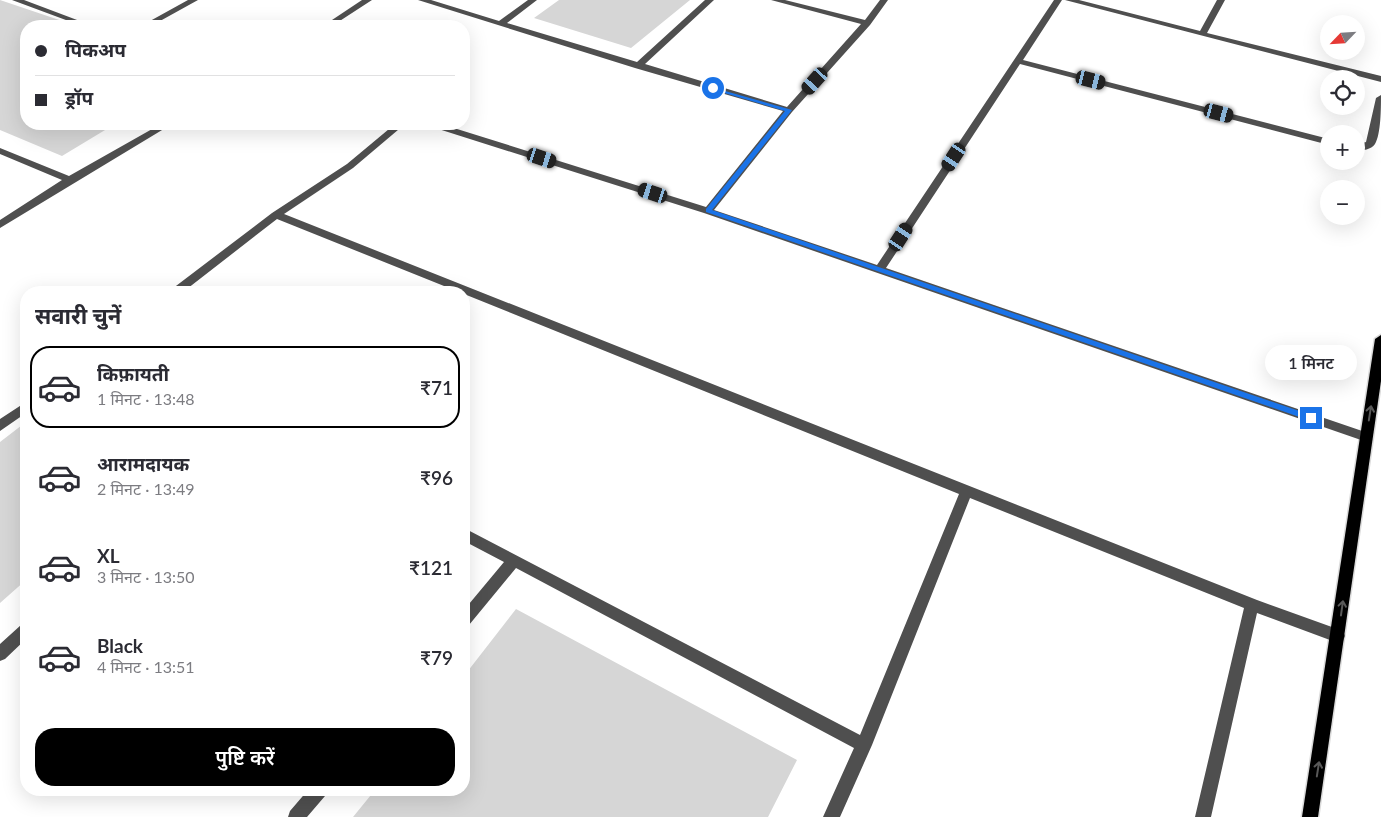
<!DOCTYPE html>
<html lang="hi">
<head>
<meta charset="utf-8">
<style>
  :root { --surface:#fff; --page:#f2f2f3; --text:#2b2b33; --muted:#7c7c81; --line:#e1e1e2; --accent:#000 }
  body { margin:0; font-family:Lato,"Noto Sans Devanagari",sans-serif; background:var(--page); color:var(--text); height:100vh; display:flex; flex-direction:column; font-size:19px; white-space:nowrap }
  * { box-sizing:border-box; margin:0 }
  p { font-size:16px; color:var(--muted) }
  .icon { flex:none; width:28px; height:28px; fill:none; stroke:currentColor; stroke-width:2; stroke-linecap:round; stroke-linejoin:round }
  .map { position:relative; flex:1; overflow:hidden }
  .panel { position:absolute; left:20px; top:286px; width:450px; height:510px; display:flex; flex-direction:column; background:var(--surface); border-radius:20px; box-shadow:0 5px 20px #0002 }
  .panel>* { flex:none }
  .top-card { position:absolute; left:20px; top:20px; width:450px; height:110px; border-radius:20px; box-shadow:0 5px 20px #0002; display:grid; align-content:center; height:110px; padding:0 15px; background:var(--surface) }
  .needle { width:32px; rotate:245deg }
  .controls { position:absolute; left:1320px; top:15px; display:grid; gap:10px }
  .controls a { display:grid; place-items:center; width:45px; height:45px; border-radius:50%; background:var(--surface); box-shadow:0 5px 20px #0002; font-size:25px }
  .end { position:absolute; width:22px; height:22px; margin:-11px; border:6px solid #1a73e8; background:#fff; box-shadow:0 0 0 2px #fff }
  .from { border-radius:50% }
  .bubble { position:absolute; height:35px; border-radius:18px; background:var(--surface); box-shadow:0 5px 20px #0002; font-size:16px; font-weight:600; line-height:35px; text-align:center }
  .car { position:absolute; width:15px; height:30px; margin:-15px -8px; border-radius:6px; box-shadow:0 0 4px 1px #0007; background:linear-gradient(#222 24%,#8ab4d8 0 40%,#222 0 76%,#8ab4d8 0 86%,#222 0) }
  .top-card b { display:flex; align-items:center; gap:18px; height:48px; font-size:19px }
  .top-card b+b { border-top:1px solid var(--line) }
  .top-card i { width:12px; height:12px; background:var(--text) }
  ul { padding:0; list-style:none }
  li { display:flex; align-items:center; gap:15px; height:82px; margin:0 10px 8px; padding:0 5px; border:2px solid transparent; border-radius:20px }
  li div { flex:1 }
  li b { display:block; font-size:19px }
  li em { font-style:normal; font-weight:600 }
  li.current { border-color:var(--accent) }
  li>.icon { width:45px; height:45px; stroke-width:1.5 }
  h2 { padding:0 15px; font-size:22px; line-height:60px }
  .button { display:flex; gap:10px; margin-top:auto; padding:10px 15px }
  .button a { flex:1; height:58px; border-radius:20px; background:var(--accent); color:#fff; font-size:20px; font-weight:600; line-height:58px; text-align:center }
  .map>svg:first-child { display:block }
</style>
</head>
<body>
<div class="map">
<svg width="1381" height="817" viewBox="0 0 1381 817">
  <rect width="100%" height="100%" fill="#fff"/>
  <path fill="#d6d6d6" d="M 0,0 L 77,26 L 26,26 L 26,124 L 115,124 L 62,156 L 0,130 Z
    M 559,0 L 690,0 L 631,48 L 534,18 Z
    M 26,422 L 26,580 L 0,603 L 0,442 Z
    M 516,609 L 797,760 L 768,817 L 353,817 L 375,790 L 464,790 L 464,676 Z"/>
  <g fill="none" stroke-linecap="round" stroke-linejoin="round">
    <defs>
      <path id="major" d="M 1381,335 L 1381,381 L 1318,817 L 1302,817 L 1375,339 Z"/>
    </defs>
    <use href="#major" stroke="#dbdbdb" stroke-width="3"/>
    <path fill="#4f4f4f" fill-rule="evenodd" d="M 12,0 L 24,0 L 93,26 L 82,26 Z
      M 188,0 L 198,0 L 151,26 L 141,26 Z
      M 362,0 L 372,0 L 332,26 L 323,26 Z
      M 418,0 L 431,0 L 499,21 L 528,0 L 537,0 L 507,23 L 637,62 L 705,0 L 714,0 L 645,64 L 787,107 L 861,24 L 771,0 L 785,0 L 865,20 L 880,0 L 888,0 L 870,25 L 792,112 L 714,210 L 877,265 L 1054,0 L 1062,0 L 1023,60 L 1329,139 L 1329,145 L 1020,64 L 886,268 L 1371,434 L 1372,437 L 1371,440 L 1361,440 L 704,213 L 429,126 L 427,124 L 441,124 L 706,207 L 783,111 L 635,68 Z
      M 1065,0 L 1079,0 L 1200,31 L 1217,0 L 1225,0 L 1207,33 L 1381,76 L 1381,82 Z
      M 1381,95 C 1381,108 1381,134 1375,144 C 1371,150 1363,150 1356,151 L 1356,145 L 1366,142 L 1376,98 Z
      M 161,124 L 172,124 L 0,228 L 0,220 L 62,180 L 0,154 L 0,148 L 69,176 Z
      M 395,124 L 405,124 L 353,168 L 284,214 L 1257,600 L 1343,631 L 1345,636 L 1343,641 L 1338,643 L 1257,613 L 1211,817 L 1195,817 L 1244,608 L 970,498 L 872,745 L 840,817 L 823,817 L 854,748 L 516,568 L 469,625 L 464,626 L 464,610 L 504,562 L 464,541 L 464,528 L 860,735 L 959,494 L 464,294 L 464,292 L 459,292 L 277,219 L 183,292 L 171,292 L 172,289 L 272,213 L 347,164 Z
      M 26,402 L 26,413 L 0,431 L 0,419 Z
      M 26,623 L 26,639 L 5,659 L 0,661 L 0,644 L 21,625 Z
      M 308,790 L 327,790 L 325,796 L 307,817 L 288,817 L 290,811 Z"/>
    <use href="#major" fill="#000" fill-rule="evenodd"/>
  </g>
  <defs><path id="oneway-shaft" d="M-6 0H5M1.5-3L5.5 0L1.5 3" fill="none" stroke-width="1.6" stroke-linecap="round" stroke-linejoin="round" transform="scale(1.25)"/></defs>
  <g stroke="#595959">
    <use href="#oneway-shaft" transform="translate(1370 413) rotate(-81)"/>
    <use href="#oneway-shaft" transform="translate(1342 608) rotate(-82)"/>
    <use href="#oneway-shaft" transform="translate(1318 769) rotate(-81)"/>
  </g>
  <path fill="#1a73e8" d="M 711,87 L 792,110 L 712,210 L 1314,416 L 1315,418 L 1311,421 L 1308,420 L 706,212 L 706,209 L 785,111 L 711,89 Z"/>
</svg>
<div class="controls">
<a><svg class="needle" viewBox="-14 -14 28 28"><path d="M0-13l5 13h-10z" fill="#e53935"/><path d="M0 13l5-13h-10z" fill="#7c7c81"/></svg></a>
<a><svg class="icon" aria-label="locate" viewBox="0 0 24 24"><circle cx="12" cy="12" r="6"/><path d="M12 2v4M12 18v4M2 12h4M18 12h4"/></svg></a>
<a>+</a>
<a>−</a>
</div>
<i class="end from" style="left:713px;top:88px"></i>
<i class="end" style="left:1311px;top:418px"></i>
<div class="bubble" style="left:1265px;top:345px;width:92px">1 मिनट</div>
<i class="car" style="left:1091px;top:80px;rotate:104deg"></i>
<i class="car" style="left:815px;top:81px;rotate:222deg"></i>
<i class="car" style="left:1219px;top:113px;rotate:105deg"></i>
<i class="car" style="left:954px;top:157px;rotate:213deg"></i>
<i class="car" style="left:542px;top:158px;rotate:108deg"></i>
<i class="car" style="left:653px;top:193px;rotate:288deg"></i>
<i class="car" style="left:901px;top:237px;rotate:33deg"></i>
<div class="top-card">
<b><i class="from"></i>पिकअप</b>
<b><i></i>ड्रॉप</b>
</div>
<section class="panel">
<h2>सवारी चुनें</h2>
<ul>
<li class="current"><svg class="icon" aria-label="car" viewBox="0 0 24 24"><path d="M5 17H2v-5l4-1 3-4h7l3 4 3 1v5h-3M9 17h6M6 11h13"/><circle cx="7" cy="17" r="2"/><circle cx="17" cy="17" r="2"/></svg><div><b>किफ़ायती</b><p>1 मिनट · 13:48</p></div><em>₹71</em></li>
<li><svg class="icon" aria-label="car" viewBox="0 0 24 24"><path d="M5 17H2v-5l4-1 3-4h7l3 4 3 1v5h-3M9 17h6M6 11h13"/><circle cx="7" cy="17" r="2"/><circle cx="17" cy="17" r="2"/></svg><div><b>आरामदायक</b><p>2 मिनट · 13:49</p></div><em>₹96</em></li>
<li><svg class="icon" aria-label="car" viewBox="0 0 24 24"><path d="M5 17H2v-5l4-1 3-4h7l3 4 3 1v5h-3M9 17h6M6 11h13"/><circle cx="7" cy="17" r="2"/><circle cx="17" cy="17" r="2"/></svg><div><b>XL</b><p>3 मिनट · 13:50</p></div><em>₹121</em></li>
<li><svg class="icon" aria-label="car" viewBox="0 0 24 24"><path d="M5 17H2v-5l4-1 3-4h7l3 4 3 1v5h-3M9 17h6M6 11h13"/><circle cx="7" cy="17" r="2"/><circle cx="17" cy="17" r="2"/></svg><div><b>Black</b><p>4 मिनट · 13:51</p></div><em>₹79</em></li>
</ul>
<div class="button"><a>पुष्टि करें</a></div>
</section>
</div>
</body>
</html>
